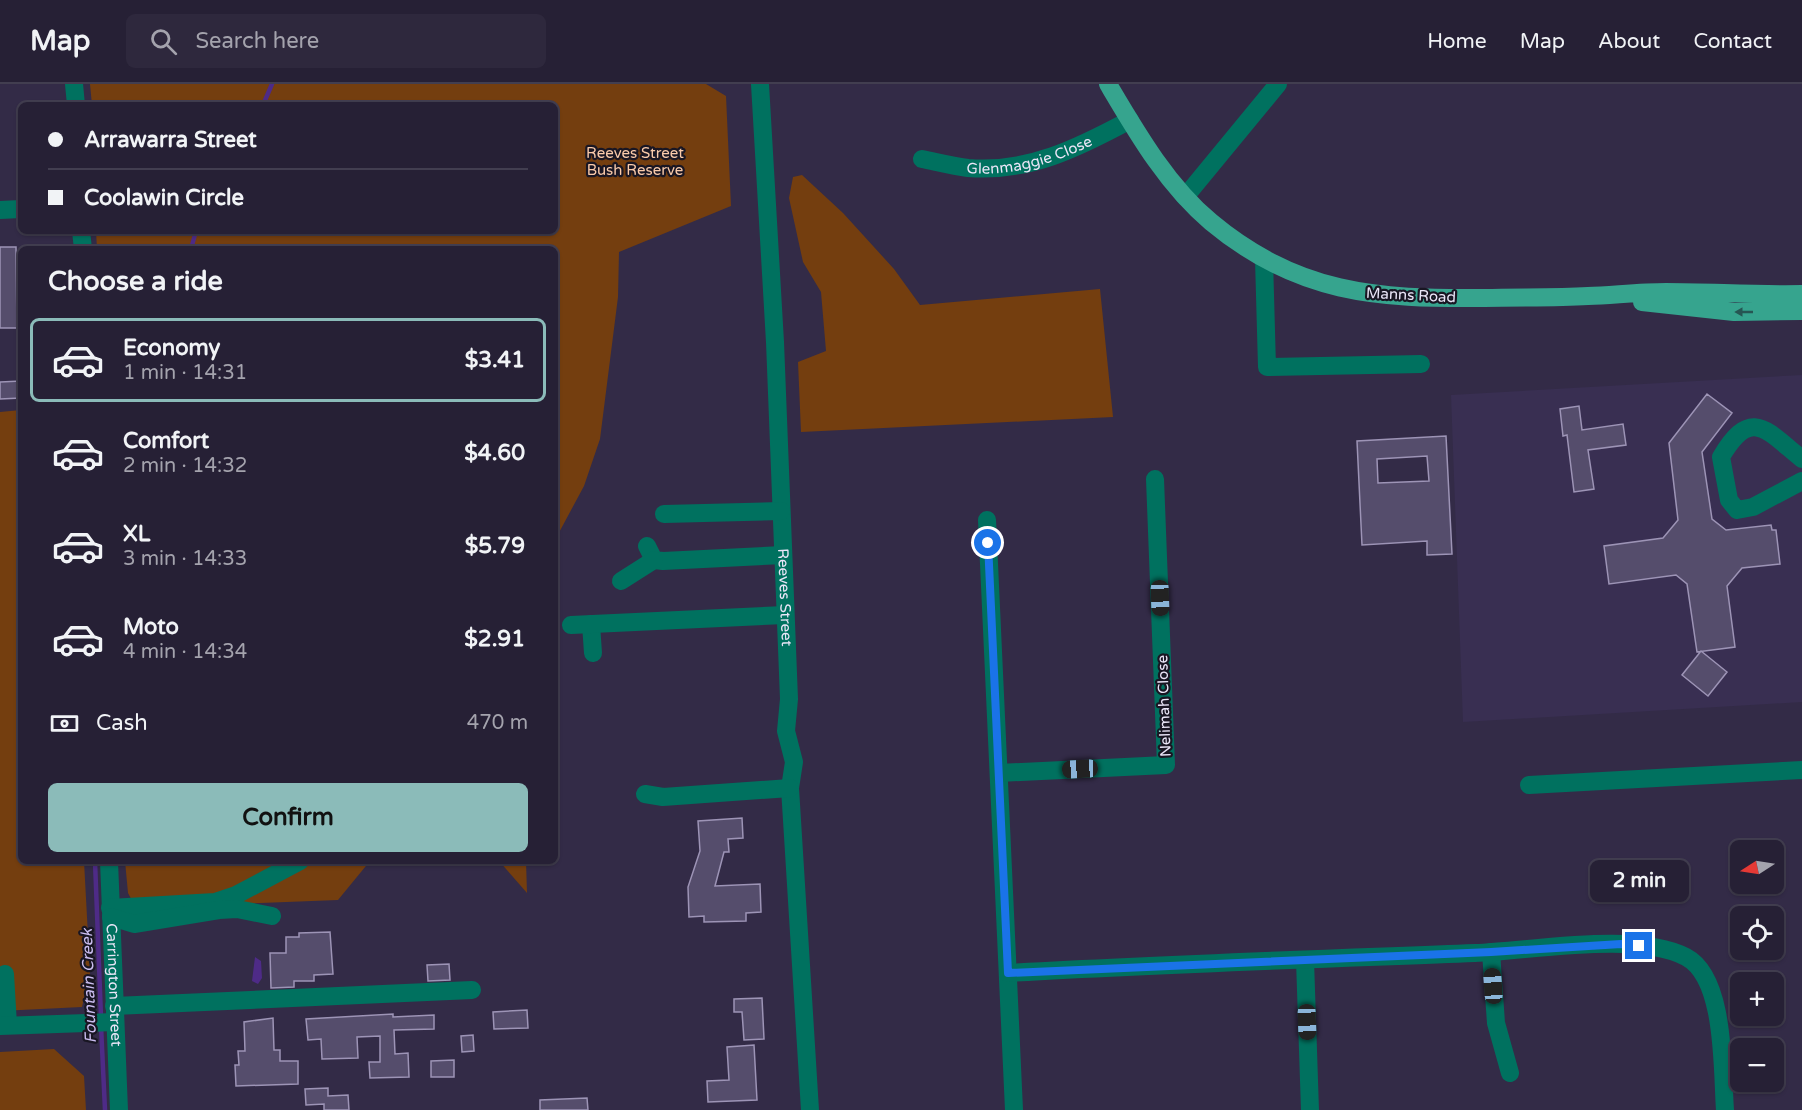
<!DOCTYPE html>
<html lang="en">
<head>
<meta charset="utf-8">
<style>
  :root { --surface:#262035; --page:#2e283d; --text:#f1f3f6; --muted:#a4a3ad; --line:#423e50; --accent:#8bbbb9 }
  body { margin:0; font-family:"Varela Round",sans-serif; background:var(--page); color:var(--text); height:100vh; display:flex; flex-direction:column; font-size:22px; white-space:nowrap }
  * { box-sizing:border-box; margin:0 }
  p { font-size:20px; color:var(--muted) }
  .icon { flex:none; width:33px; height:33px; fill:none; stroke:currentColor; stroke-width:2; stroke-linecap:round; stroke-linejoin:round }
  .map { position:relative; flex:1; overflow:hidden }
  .sheet { position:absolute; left:18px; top:162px; width:540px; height:618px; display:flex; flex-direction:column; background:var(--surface); border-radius:9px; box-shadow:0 2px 4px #0004,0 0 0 2px var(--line) }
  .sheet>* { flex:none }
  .banner { position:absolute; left:18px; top:18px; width:540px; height:132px; border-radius:9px; box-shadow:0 2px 4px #0004,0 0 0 2px var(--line); display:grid; align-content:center; height:132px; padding:0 30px; background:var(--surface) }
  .needle { width:39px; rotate:258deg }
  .tools { position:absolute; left:1730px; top:756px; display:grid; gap:12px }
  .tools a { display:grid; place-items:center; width:54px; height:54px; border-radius:9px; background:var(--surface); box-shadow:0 2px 4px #0004,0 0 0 2px var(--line); font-size:30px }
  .end { position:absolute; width:27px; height:27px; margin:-14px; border:8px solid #1a73e8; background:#fff; box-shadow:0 0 0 3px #fff }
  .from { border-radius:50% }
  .bubble { position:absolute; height:42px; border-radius:9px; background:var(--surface); box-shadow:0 2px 4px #0004,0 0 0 2px var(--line); font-size:20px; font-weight:700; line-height:42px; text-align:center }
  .car { position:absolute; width:18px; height:36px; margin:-18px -9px; border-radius:8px; box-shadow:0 0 4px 2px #0007; background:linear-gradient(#222 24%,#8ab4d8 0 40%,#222 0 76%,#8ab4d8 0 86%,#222 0) }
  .banner b { display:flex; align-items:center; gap:21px; height:57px; font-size:22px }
  .banner b+b { border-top:2px solid var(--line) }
  .banner i { width:15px; height:15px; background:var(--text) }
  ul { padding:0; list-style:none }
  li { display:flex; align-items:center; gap:18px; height:84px; margin:0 12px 9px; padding:0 18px; border:3px solid transparent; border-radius:9px }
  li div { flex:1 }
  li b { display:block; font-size:22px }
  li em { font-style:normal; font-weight:700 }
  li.current { border-color:var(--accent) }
  li>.icon { width:54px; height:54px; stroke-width:1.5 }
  h2 { padding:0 30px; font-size:27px; line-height:72px }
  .pay { display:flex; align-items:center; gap:15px; height:66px; padding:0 30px; font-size:22px }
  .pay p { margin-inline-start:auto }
  .primary-button { display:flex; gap:12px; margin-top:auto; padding:12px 30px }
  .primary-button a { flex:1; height:69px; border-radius:9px; background:var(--accent); color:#111; font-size:24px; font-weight:700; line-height:69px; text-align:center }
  header { display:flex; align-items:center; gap:36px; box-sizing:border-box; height:84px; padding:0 30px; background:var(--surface); border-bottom:2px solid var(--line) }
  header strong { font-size:28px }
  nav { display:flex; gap:33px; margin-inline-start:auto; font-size:21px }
  .search { width:420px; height:54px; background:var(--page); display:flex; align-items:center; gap:15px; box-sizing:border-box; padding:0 21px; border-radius:9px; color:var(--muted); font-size:22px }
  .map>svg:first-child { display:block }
</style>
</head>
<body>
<header>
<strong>Map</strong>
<div class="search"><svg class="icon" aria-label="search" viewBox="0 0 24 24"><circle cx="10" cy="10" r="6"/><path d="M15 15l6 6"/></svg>Search here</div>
<nav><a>Home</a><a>Map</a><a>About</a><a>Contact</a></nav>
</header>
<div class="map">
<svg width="1802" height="1026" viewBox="0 0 1802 1026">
  <rect width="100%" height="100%" fill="#332b47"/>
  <path fill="#392f52" d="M 1802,291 L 1802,618 L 1463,638 L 1451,311 Z"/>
  <path fill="#743e0f" d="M 90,0 L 706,0 L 726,12 L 731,122 L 619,168 L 618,213 L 600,355 L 584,402 L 555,456 L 555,165 L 97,165 L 96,147 L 555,147 L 555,21 L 92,21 Z
    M 802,91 L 843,129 L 894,185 L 920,221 L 1100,205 L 1113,333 L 801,348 L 798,278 L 826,267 L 821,208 L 803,178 L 789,114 L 793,93 Z
    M 21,326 L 21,777 L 84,777 L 90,889 L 82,923 L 0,927 L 0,328 Z
    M 125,777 L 370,777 L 338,816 L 136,824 L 128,809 Z
    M 499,777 L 526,777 L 527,809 Z
    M 54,965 L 84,992 L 86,1026 L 0,1026 L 0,968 Z"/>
  <path fill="#4e2b87" d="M 255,873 L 261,877 L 262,894 L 258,900 L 252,897 Z"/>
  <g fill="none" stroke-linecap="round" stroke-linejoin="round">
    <path stroke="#4e2b87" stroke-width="4.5" d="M 263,21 L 272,0
      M 191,165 L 196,147
      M 95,777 L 101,933
      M 101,942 L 105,1026"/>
  </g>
  <path fill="#554d6c" stroke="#9d94b6" stroke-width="1.5" fill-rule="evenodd" d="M 0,163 L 16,163 L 17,244 L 0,244 Z
    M 21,297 L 21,314 L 0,315 L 0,298 Z
    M 1707,310 L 1732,329 L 1702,368 L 1712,435 L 1726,446 L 1771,441 L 1772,446 L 1776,446 L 1780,480 L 1742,484 L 1727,502 L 1735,563 L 1697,568 L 1687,500 L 1676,491 L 1609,500 L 1604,462 L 1663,454 L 1678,436 L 1669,359 Z
    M 1579,322 L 1582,346 L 1623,340 L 1626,361 L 1588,366 L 1594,405 L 1574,408 L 1567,351 L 1563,352 L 1560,325 Z
    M 1446,352 L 1452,470 L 1427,471 L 1427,457 L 1362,461 L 1357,357 ZM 1427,372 L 1429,397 L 1378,399 L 1377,375 Z
    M 1701,567 L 1727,588 L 1708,612 L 1682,591 Z
    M 742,734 L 743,754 L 728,755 L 729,768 L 724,768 L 715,802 L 760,800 L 761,828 L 746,829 L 746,837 L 704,838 L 704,832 L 689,833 L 688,803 L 700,767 L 698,737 Z
    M 330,848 L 333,890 L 314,891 L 314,897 L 294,897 L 294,903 L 271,904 L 270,869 L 286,869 L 286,853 L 299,853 L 299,849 Z
    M 449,880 L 450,896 L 428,897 L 427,881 Z
    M 762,914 L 764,955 L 744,956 L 742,928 L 734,928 L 734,915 Z
    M 527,926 L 528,944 L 494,945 L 493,928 Z
    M 393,930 L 393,933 L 434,931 L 434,945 L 394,946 L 395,970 L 408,969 L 409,993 L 370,994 L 369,978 L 380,978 L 380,952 L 357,953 L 358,974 L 322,975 L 321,955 L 308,956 L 306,935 Z
    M 273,934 L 274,966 L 280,966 L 280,977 L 298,977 L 298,1000 L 236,1002 L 235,981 L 239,981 L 238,967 L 245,967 L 244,938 Z
    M 473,951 L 474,967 L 462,968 L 461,952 Z
    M 754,961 L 757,1016 L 708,1018 L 707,997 L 729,996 L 727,963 Z
    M 454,976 L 454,993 L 431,993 L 431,977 Z
    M 328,1004 L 328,1012 L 348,1011 L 349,1026 L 324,1026 L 324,1020 L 306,1021 L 305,1005 Z
    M 587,1014 L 588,1026 L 540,1026 L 540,1016 Z"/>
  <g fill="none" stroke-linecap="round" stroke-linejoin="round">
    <g stroke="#00715f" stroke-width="18">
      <path d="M 74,0 L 76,21"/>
      <path id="s1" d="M 760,0 L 775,258 L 789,615 L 786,647 L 794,678 L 790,704 L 810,1026"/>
      <path id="s2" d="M 922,75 C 937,78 953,82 968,84 C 1028,89 1078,64 1130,36"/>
      <path d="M 1185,113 L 1278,0"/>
      <path d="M 0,126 L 21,125"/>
      <path d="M 81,147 L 83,165"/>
      <path d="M 1264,175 L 1267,283 L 1421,280"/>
      <path d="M 1802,375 C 1766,346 1751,322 1721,373 L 1729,416 L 1737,426 L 1753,423 L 1802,397"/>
      <path d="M 664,430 L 781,427"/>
      <path d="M 987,436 L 1014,1026"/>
      <path d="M 647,462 L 654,476 L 663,477 L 783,471"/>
      <path d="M 621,497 L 654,476"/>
      <path d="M 591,540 L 593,569"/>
      <path d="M 571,541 L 785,531"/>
      <path d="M 999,689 L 1166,681 L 1155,395"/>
      <path d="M 1529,701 L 1802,686"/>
      <path d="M 645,710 L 663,713 L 790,704"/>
      <path id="s3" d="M 109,777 L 119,1026"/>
      <path d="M 110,824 L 215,818 L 236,811 L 300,777"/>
      <path d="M 111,833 L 134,840 L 219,826 L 237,825 L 272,832"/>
      <path d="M 1491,868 L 1496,939 L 1510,989"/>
      <path d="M 1305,876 L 1310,1026"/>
      <path d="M 1008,889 C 1164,880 1319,875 1475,869 C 1532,867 1636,847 1686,873 C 1726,894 1722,987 1725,1026"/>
      <path d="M 5,890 L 8,941"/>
      <path d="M 114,922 L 472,906"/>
      <path d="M 0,942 L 115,938"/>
    </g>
    <path stroke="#36a48e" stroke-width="18" d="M 1108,0 C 1137,49 1167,101 1211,138 C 1297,210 1377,215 1484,214 C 1519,213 1554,214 1588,212 C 1614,211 1640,208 1666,208 C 1711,208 1756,211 1802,210
      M 1642,218 L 1734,228 L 1802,227"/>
  </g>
  <defs><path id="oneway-solid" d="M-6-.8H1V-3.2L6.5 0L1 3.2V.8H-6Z" transform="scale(1.5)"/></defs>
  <use fill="#265653" href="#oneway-solid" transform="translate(1744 228) rotate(180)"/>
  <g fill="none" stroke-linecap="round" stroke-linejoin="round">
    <path stroke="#1a73e8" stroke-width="8" d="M 988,459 L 1008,889 L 1491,868 L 1621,860 L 1639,862"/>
  </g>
  <g text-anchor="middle" stroke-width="4.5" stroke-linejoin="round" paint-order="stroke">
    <g font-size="15" fill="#eae6f8" stroke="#191623">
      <text dy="5" stroke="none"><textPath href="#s2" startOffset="110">Glenmaggie Close</textPath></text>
      <text transform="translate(1411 211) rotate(3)" y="5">Manns Road</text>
      <text dy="5" stroke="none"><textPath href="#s1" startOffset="514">Reeves Street</textPath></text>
      <text transform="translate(1164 622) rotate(-92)" y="5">Nelimah Close</text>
      <text dy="5" stroke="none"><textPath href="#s3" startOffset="124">Carrington Street</textPath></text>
    </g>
    <g font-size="15" fill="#fbcbaa" stroke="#191623">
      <text x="635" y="74">Reeves Street<tspan x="635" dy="17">Bush Reserve</tspan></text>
    </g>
    <g font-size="16" font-style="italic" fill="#cabdef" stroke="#191623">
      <text transform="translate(88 902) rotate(-92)" y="6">Fountain Creek</text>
    </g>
  </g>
</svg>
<div class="tools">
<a><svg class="needle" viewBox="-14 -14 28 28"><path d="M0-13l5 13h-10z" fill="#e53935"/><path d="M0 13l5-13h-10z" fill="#a4a3ad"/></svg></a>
<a><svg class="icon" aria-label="locate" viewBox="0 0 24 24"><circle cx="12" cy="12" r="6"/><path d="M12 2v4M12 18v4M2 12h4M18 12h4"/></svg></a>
<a>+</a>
<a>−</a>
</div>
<i class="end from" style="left:988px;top:459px"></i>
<i class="end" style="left:1639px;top:862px"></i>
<div class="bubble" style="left:1590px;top:776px;width:99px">2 min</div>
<i class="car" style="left:1160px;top:514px;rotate:178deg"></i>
<i class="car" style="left:1080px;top:685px;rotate:267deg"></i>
<i class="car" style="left:1493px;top:902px;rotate:356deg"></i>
<i class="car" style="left:1307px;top:938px;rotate:178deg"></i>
<div class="banner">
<b><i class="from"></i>Arrawarra Street</b>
<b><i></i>Coolawin Circle</b>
</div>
<section class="sheet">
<h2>Choose a ride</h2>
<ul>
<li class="current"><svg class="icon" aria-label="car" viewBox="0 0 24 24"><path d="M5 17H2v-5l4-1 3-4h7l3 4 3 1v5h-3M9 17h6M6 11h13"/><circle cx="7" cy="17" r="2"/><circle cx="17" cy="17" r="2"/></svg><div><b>Economy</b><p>1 min · 14:31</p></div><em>$3.41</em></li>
<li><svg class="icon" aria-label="car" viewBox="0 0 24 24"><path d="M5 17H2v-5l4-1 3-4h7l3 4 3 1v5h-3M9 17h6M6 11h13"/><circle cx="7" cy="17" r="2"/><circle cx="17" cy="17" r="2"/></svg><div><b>Comfort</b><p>2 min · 14:32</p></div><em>$4.60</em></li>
<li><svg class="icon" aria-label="car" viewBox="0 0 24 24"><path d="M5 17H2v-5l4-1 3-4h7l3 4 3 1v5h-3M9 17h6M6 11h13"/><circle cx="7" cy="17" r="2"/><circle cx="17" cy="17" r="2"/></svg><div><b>XL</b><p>3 min · 14:33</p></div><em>$5.79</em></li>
<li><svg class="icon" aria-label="car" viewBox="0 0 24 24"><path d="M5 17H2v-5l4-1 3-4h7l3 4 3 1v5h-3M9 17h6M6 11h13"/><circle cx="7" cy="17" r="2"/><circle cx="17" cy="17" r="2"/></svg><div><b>Moto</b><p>4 min · 14:34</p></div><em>$2.91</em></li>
</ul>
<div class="pay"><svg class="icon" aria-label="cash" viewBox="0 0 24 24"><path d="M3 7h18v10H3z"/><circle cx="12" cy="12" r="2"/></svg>Cash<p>470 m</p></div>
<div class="primary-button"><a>Confirm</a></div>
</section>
</div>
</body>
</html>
